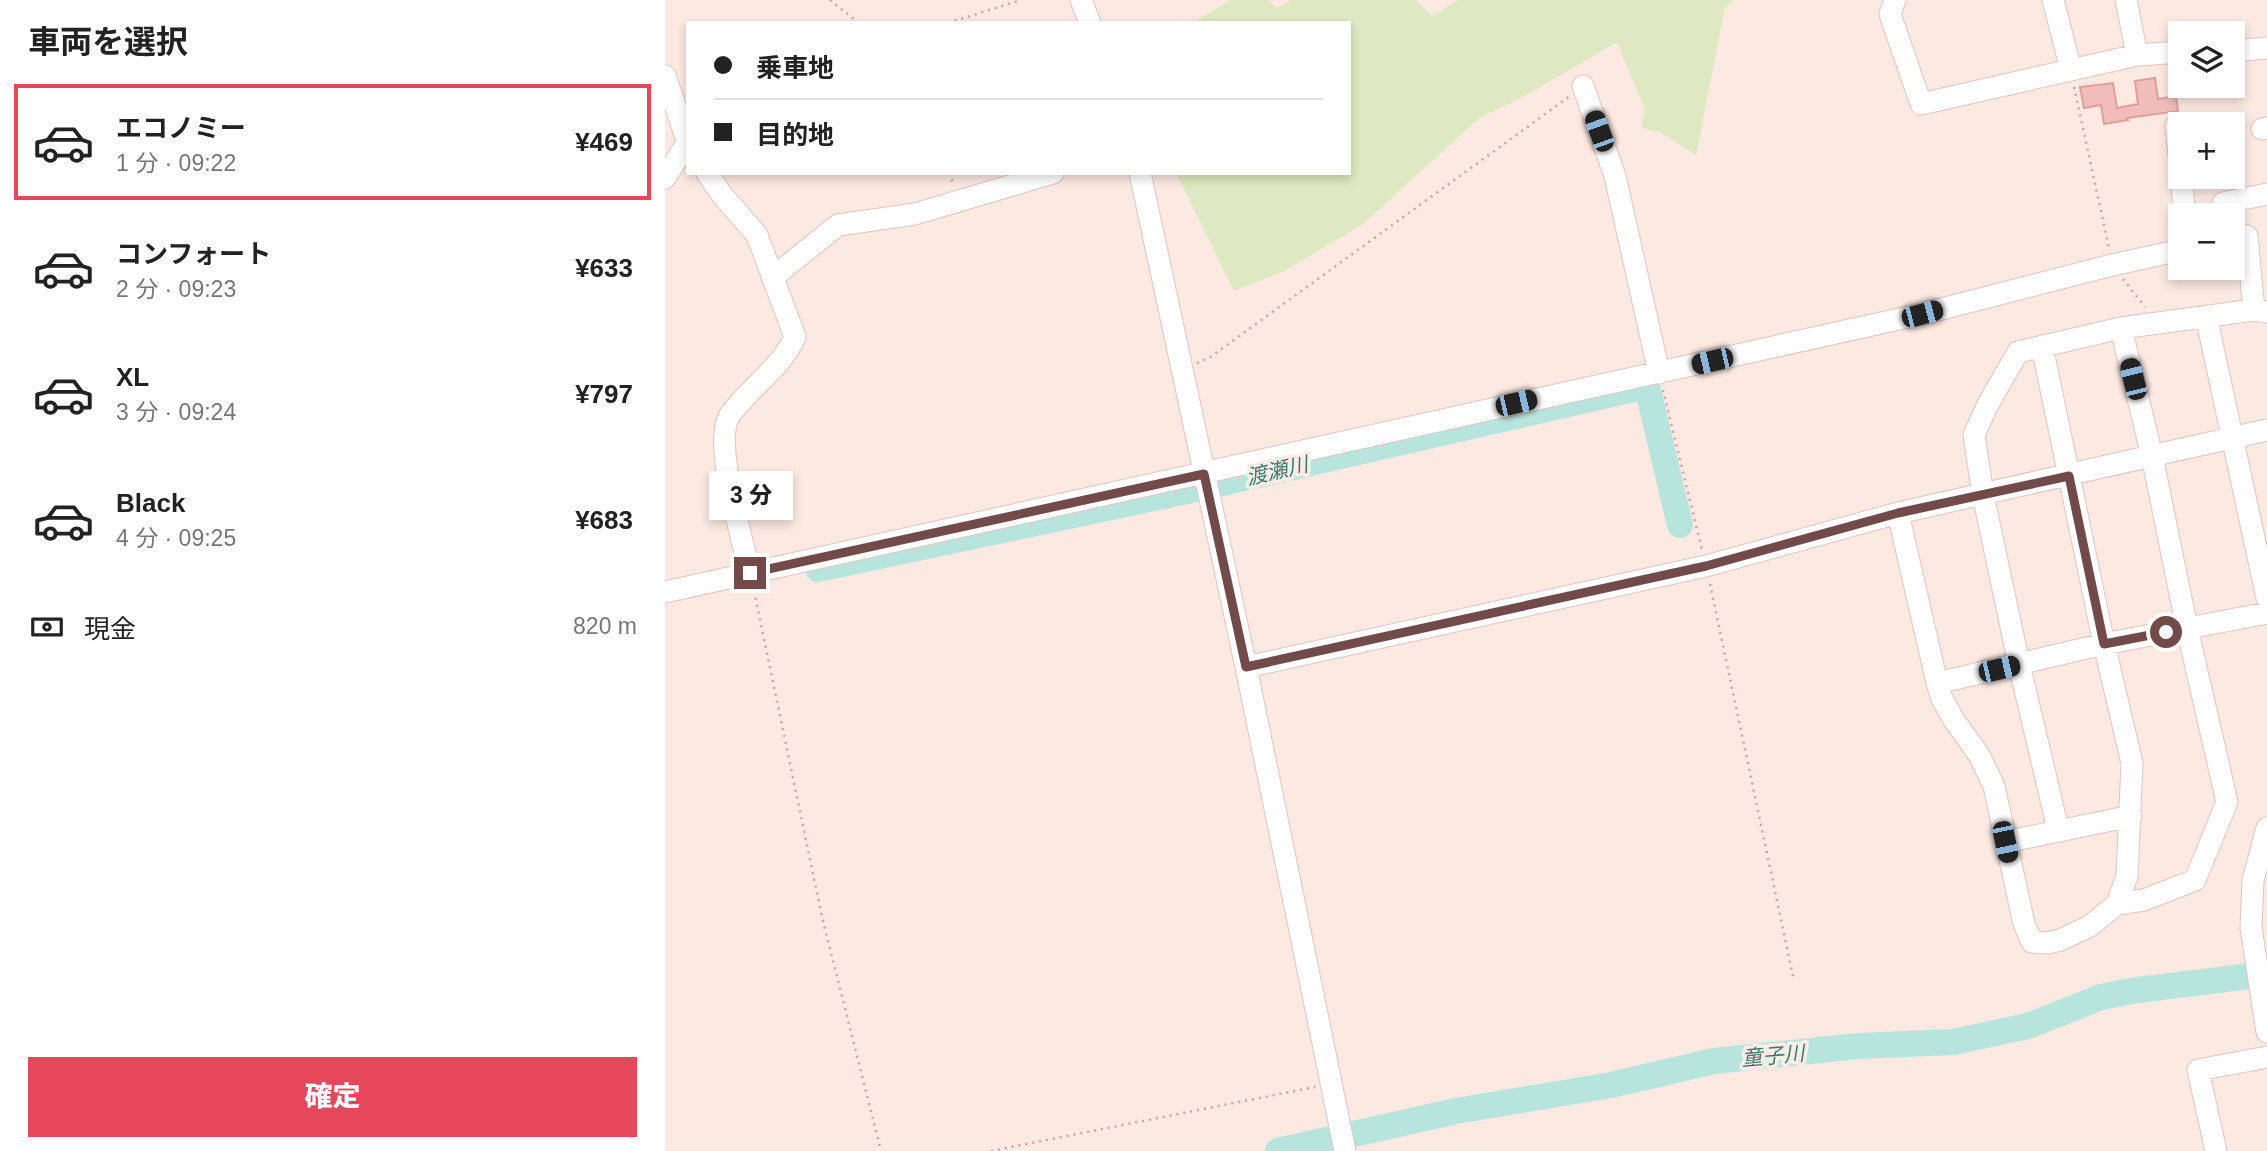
<!DOCTYPE html>
<html lang="ja">
<head>
<meta charset="utf-8">
<style>
  :root { --surface:#fff; --page:#f2f2f2; --text:#222; --muted:#767676; --line:#e0e0e0; --accent:#e4485a }
  body { margin:0; font-family:Helvetica,"Noto Sans JP",sans-serif; background:var(--page); color:var(--text); height:100vh; display:flex; flex-direction:column; font-size:26px; white-space:nowrap }
  * { box-sizing:border-box; margin:0 }
  p { font-size:23px; color:var(--muted) }
  .icon { flex:none; width:38px; height:38px; fill:none; stroke:currentColor; stroke-width:2; stroke-linecap:round; stroke-linejoin:round }
  .map { position:relative; flex:1; overflow:hidden }
  .side { display:flex; flex-direction:column; background:var(--surface); width:665px }
  .side>* { flex:none }
  .banner { position:absolute; left:21px; top:21px; width:665px; height:154px; border-radius:0px; box-shadow:0 4px 10px #0003; display:grid; align-content:center; height:154px; padding:0 28px; background:var(--surface) }
  .buttons { position:absolute; left:1503px; top:21px; display:grid; gap:14px }
  .buttons a { display:grid; place-items:center; width:77px; height:77px; border-radius:0px; background:var(--surface); box-shadow:0 4px 10px #0003; font-size:35px }
  .end { position:absolute; width:32px; height:32px; margin:-16px; border:9px solid #724a49; background:#fff; box-shadow:0 0 0 4px #fff }
  .from { border-radius:50% }
  .bubble { position:absolute; height:49px; border-radius:0px; background:var(--surface); box-shadow:0 4px 10px #0003; font-size:23px; font-weight:800; line-height:49px; text-align:center }
  .car { position:absolute; width:21px; height:42px; margin:-21px -10px; border-radius:9px; box-shadow:0 0 5px 2px #0007; background:linear-gradient(#222 24%,#8ab4d8 0 40%,#222 0 76%,#8ab4d8 0 86%,#222 0) }
  .banner b { display:flex; align-items:center; gap:24px; height:66px; font-size:26px }
  .banner b+b { border-top:2px solid var(--line) }
  .banner i { width:18px; height:18px; background:var(--text) }
  ul { padding:0; list-style:none }
  li { display:flex; align-items:center; gap:21px; height:116px; margin:0 14px 10px; padding:0 14px; border:4px solid transparent; border-radius:0px }
  li div { flex:1 }
  li b { display:block; font-size:26px }
  li em { font-style:normal; font-weight:800 }
  li.active { border-color:var(--accent) }
  li>.icon { width:63px; height:63px; stroke-width:1.5 }
  h2 { padding:0 28px; font-size:32px; line-height:84px }
  .pay { display:flex; align-items:center; gap:18px; height:77px; padding:0 28px; font-size:26px }
  .pay p { margin-inline-start:auto }
  .button { display:flex; gap:14px; margin-top:auto; padding:14px 28px }
  .button a { flex:1; height:80px; border-radius:0px; background:var(--accent); color:#fff; font-size:28px; font-weight:800; line-height:80px; text-align:center }
  main { display:flex; flex:1; min-height:0 }
  .map>svg:first-child { display:block }
</style>
</head>
<body>
<main>
<section class="side">
<h2>車両を選択</h2>
<ul>
<li class="active"><svg class="icon" aria-label="car" viewBox="0 0 24 24"><path d="M5 17H2v-5l4-1 3-4h7l3 4 3 1v5h-3M9 17h6M6 11h13"/><circle cx="7" cy="17" r="2"/><circle cx="17" cy="17" r="2"/></svg><div><b>エコノミー</b><p>1 分 · 09:22</p></div><em>¥469</em></li>
<li><svg class="icon" aria-label="car" viewBox="0 0 24 24"><path d="M5 17H2v-5l4-1 3-4h7l3 4 3 1v5h-3M9 17h6M6 11h13"/><circle cx="7" cy="17" r="2"/><circle cx="17" cy="17" r="2"/></svg><div><b>コンフォート</b><p>2 分 · 09:23</p></div><em>¥633</em></li>
<li><svg class="icon" aria-label="car" viewBox="0 0 24 24"><path d="M5 17H2v-5l4-1 3-4h7l3 4 3 1v5h-3M9 17h6M6 11h13"/><circle cx="7" cy="17" r="2"/><circle cx="17" cy="17" r="2"/></svg><div><b>XL</b><p>3 分 · 09:24</p></div><em>¥797</em></li>
<li><svg class="icon" aria-label="car" viewBox="0 0 24 24"><path d="M5 17H2v-5l4-1 3-4h7l3 4 3 1v5h-3M9 17h6M6 11h13"/><circle cx="7" cy="17" r="2"/><circle cx="17" cy="17" r="2"/></svg><div><b>Black</b><p>4 分 · 09:25</p></div><em>¥683</em></li>
</ul>
<div class="pay"><svg class="icon" aria-label="cash" viewBox="0 0 24 24"><path d="M3 7h18v10H3z"/><circle cx="12" cy="12" r="2"/></svg>現金<p>820 m</p></div>
<div class="button"><a>確定</a></div>
</section>
<div class="map">
<svg width="1602" height="1151" viewBox="0 0 1602 1151">
  <rect width="100%" height="100%" fill="#fce9e2"/>
  <path fill="#dee9c1" d="M 566,0 L 603,0 L 612,8 L 626,0 L 751,0 L 767,16 L 793,0 L 1069,0 L 1060,7 L 1031,155 L 995,132 L 976,128 L 980,110 L 952,42 L 856,98 L 814,118 L 698,224 L 619,271 L 569,291 L 511,173 L 684,173 L 684,23 L 527,23 Z"/>
  <g fill="none" stroke-linecap="round" stroke-linejoin="round">
    <path stroke="#b7e4dc" stroke-width="26" d="M 153,569 L 522,491 L 982,386 L 1015,525
      M 613,1151 L 791,1111 L 946,1085 L 1049,1061 L 1193,1046 L 1288,1042 L 1363,1026 L 1436,997 L 1472,990 L 1602,974"/>
  </g>
  <path fill="#f1bdba" stroke="#e39e9b" stroke-width="2" d="M 1490,78 L 1493,99 L 1511,96 L 1513,111 L 1462,118 L 1463,120 L 1439,124 L 1436,105 L 1419,108 L 1415,87 L 1448,83 L 1452,108 L 1473,104 L 1470,81 Z"/>
  <g fill="none" stroke-linecap="round" stroke-linejoin="round">
    <defs>
      <path id="minor" d="M 416,0 L 425,23
        M 1230,0 L 1225,14 L 1256,104 L 1472,55 L 1516,52
        M 1388,0 L 1406,70
        M 1461,0 L 1472,55
        M 1568,51 L 1602,48
        M 0,76 L 23,143
        M 918,86 L 950,176 L 994,373
        M 1511,126 L 1516,172
        M 1597,129 L 1602,128
        M 42,173 L 57,195 L 92,235 L 130,337 C 116,368 85,387 65,415 C 47,440 78,541 85,573
        M 475,173 L 581,667 L 680,1151
        M 1516,177 L 1520,215
        M 0,178 L 22,143
        M 1558,203 L 1602,194
        M 1582,236 L 1589,310
        M 107,278 L 173,225 L 250,214 L 388,173
        M 1541,316 L 1602,598
        M 1233,513 L 1272,683 L 1277,699 L 1289,720 L 1314,755 L 1329,786 L 1359,924 L 1367,942 L 1383,943 L 1395,940 L 1425,926 L 1452,904 L 1462,876 L 1467,763 L 1439,644 L 1377,346
        M 0,592 L 1257,314 L 1447,265 L 1516,250
        M 581,667 L 1041,566 L 1233,513 L 1602,430
        M 1272,683 L 1439,644 L 1602,613
        M 1602,828 L 1588,880 L 1586,928 L 1602,1032
        M 1393,829 L 1354,664 L 1318,495 L 1309,435 L 1323,404 L 1353,352 L 1456,328 L 1589,310 L 1602,312
        M 1340,842 L 1466,816
        M 1452,904 L 1479,900 L 1530,880 L 1562,802 L 1522,628 L 1487,456 L 1456,328
        M 1551,1151 L 1533,1070 L 1602,1057"/>
    </defs>
    <use href="#minor" stroke="#e2c5c1" stroke-width="23"/>
    <path stroke="#d5a09d" stroke-width="2.5" stroke-dasharray="2 5" stroke-linecap="butt" d="M 165,0 L 194,23
      M 283,23 L 356,0
      M 1409,87 L 1444,248
      M 284,173 L 289,185
      M 1458,279 L 1480,307
      M 532,363 L 544,358 L 905,96
      M 998,390 L 1037,550
      M 1045,584 L 1129,981
      M 89,591 L 157,917 L 216,1151
      M 326,1151 L 650,1087"/>
    <use href="#minor" stroke="#fff" stroke-width="21"/>
  </g>
  <g fill="none" stroke-linecap="round" stroke-linejoin="round">
    <path stroke="#724a49" stroke-width="9" d="M 85,573 L 539,474 L 581,667 L 1041,566 L 1233,513 L 1404,476 L 1439,644 L 1501,632"/>
  </g>
  <g text-anchor="middle" stroke-width="7" stroke-linejoin="round" paint-order="stroke">
    <g font-size="21" font-style="italic" fill="#3d786e" stroke="#ffeee8">
      <text transform="translate(612 471) rotate(-13)" y="7">渡瀬川</text>
      <text transform="translate(1108 1056) rotate(-5)" y="7">童子川</text>
    </g>
  </g>
</svg>
<div class="buttons">
<a><svg class="icon" aria-label="layers" viewBox="0 0 24 24"><path d="M12 4l9 5-9 5-9-5zM3 14l9 5 9-5"/></svg></a>
<a>+</a>
<a>−</a>
</div>
<i class="end from" style="left:1501px;top:632px"></i>
<i class="end" style="left:85px;top:573px"></i>
<div class="bubble" style="left:44px;top:471px;width:84px">3 分</div>
<i class="car" style="left:934px;top:131px;rotate:340deg"></i>
<i class="car" style="left:1257px;top:314px;rotate:75deg"></i>
<i class="car" style="left:1047px;top:361px;rotate:257deg"></i>
<i class="car" style="left:1468px;top:379px;rotate:346deg"></i>
<i class="car" style="left:851px;top:403px;rotate:77deg"></i>
<i class="car" style="left:1334px;top:669px;rotate:77deg"></i>
<i class="car" style="left:1340px;top:842px;rotate:168deg"></i>
<div class="banner">
<b><i class="from"></i>乗車地</b>
<b><i></i>目的地</b>
</div>
</div>
</main>
</body>
</html>
